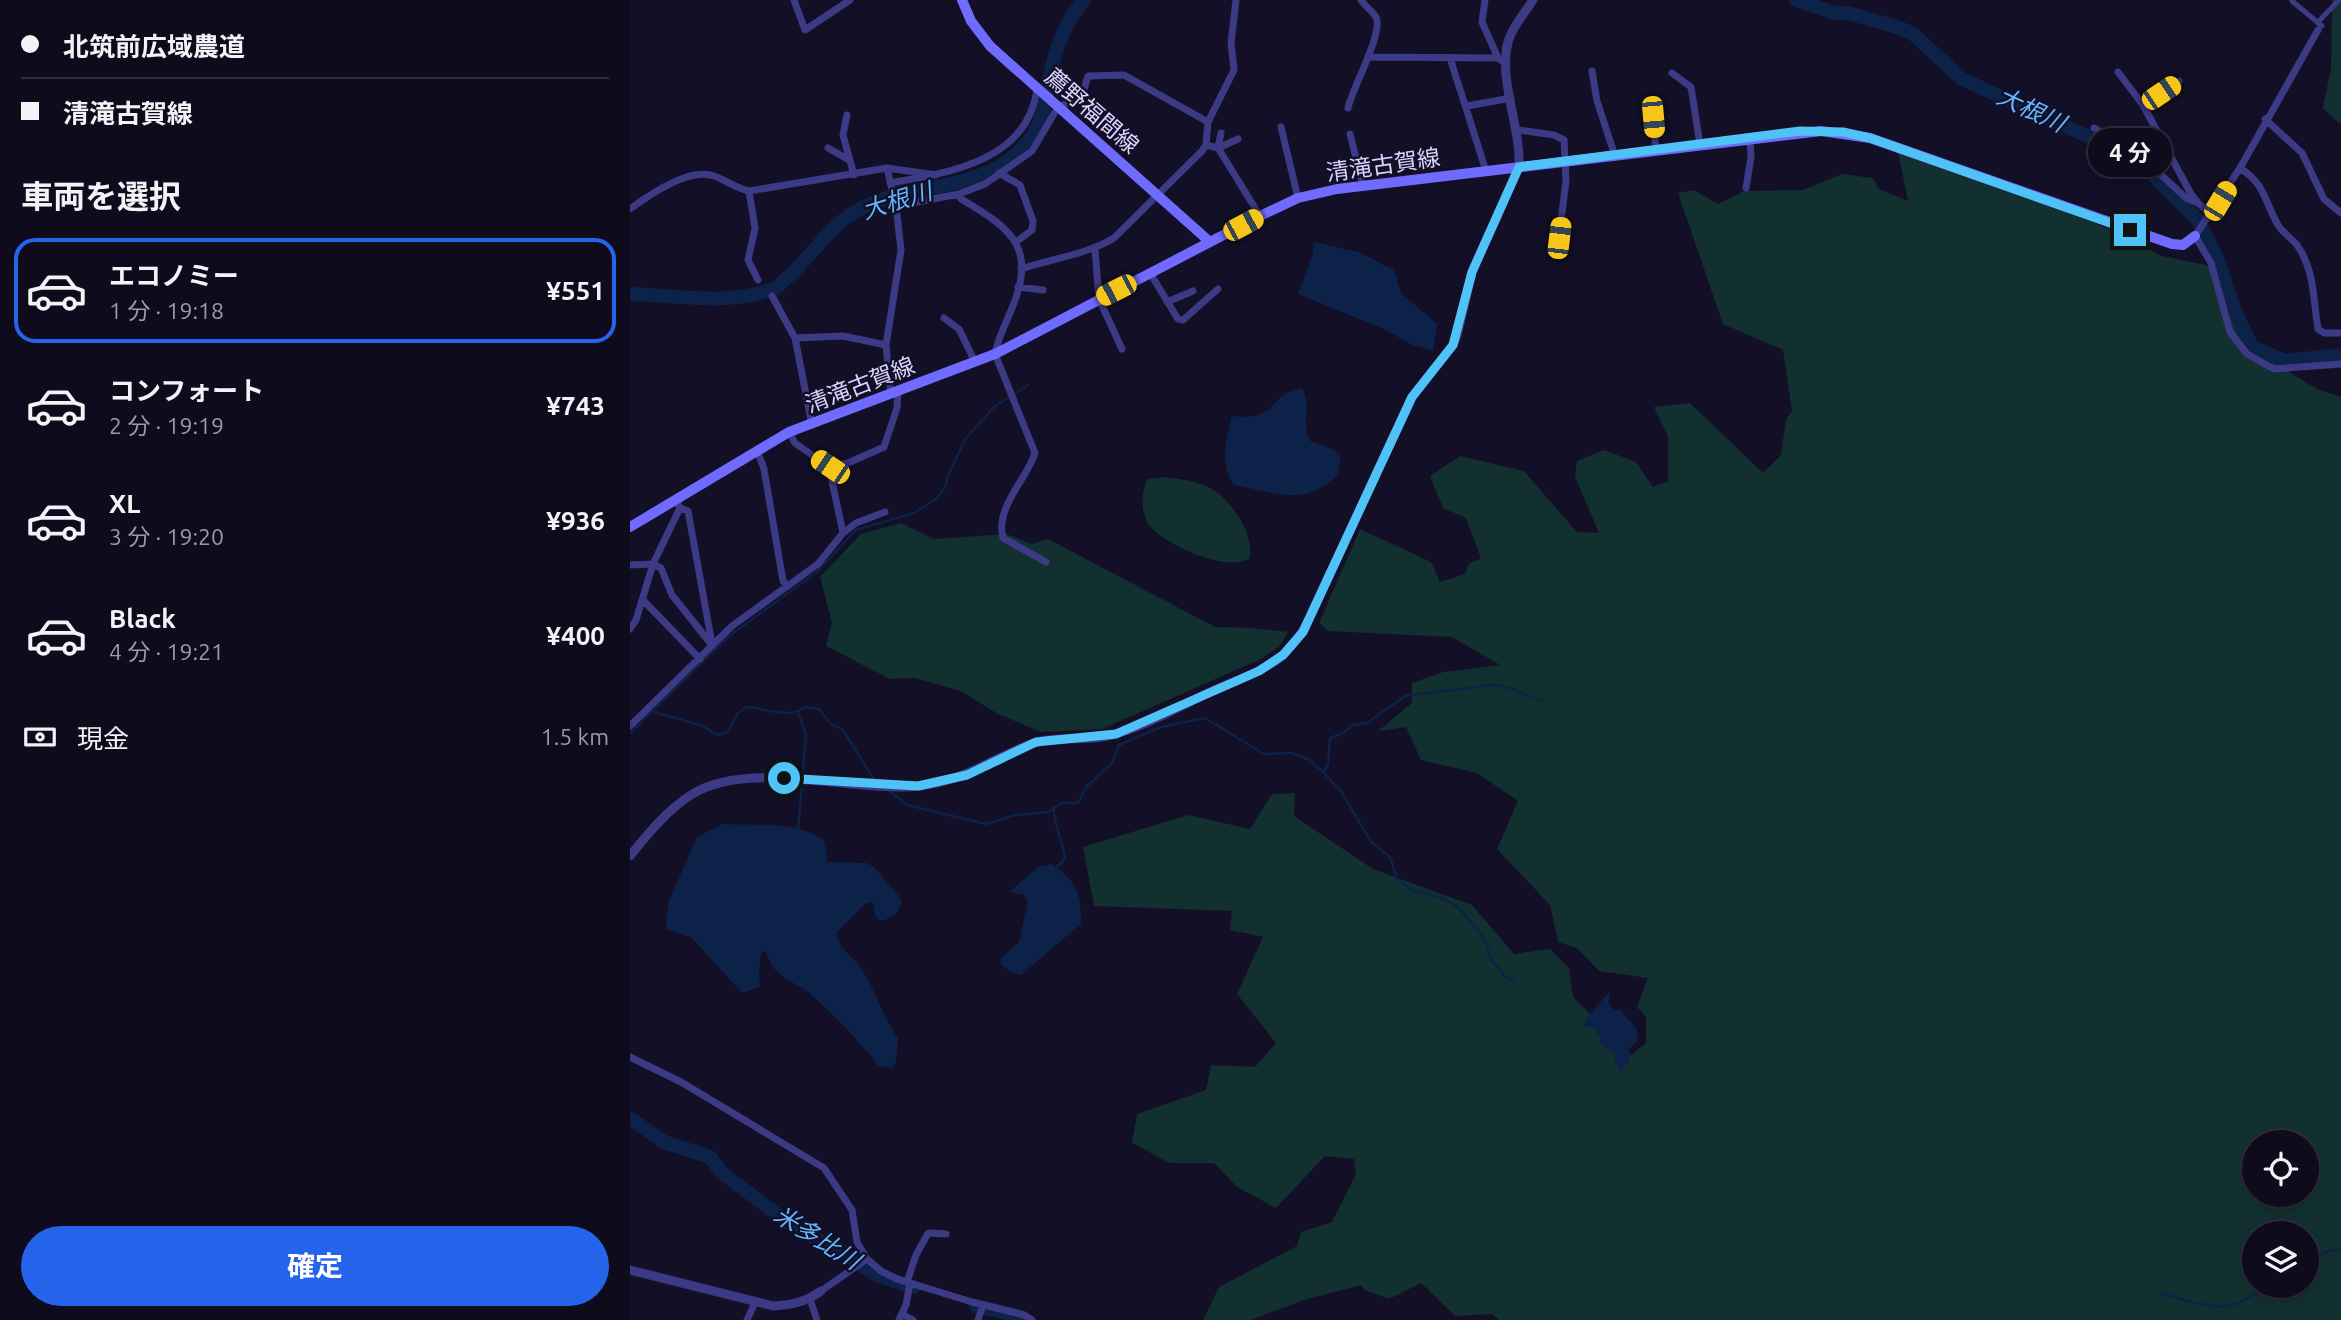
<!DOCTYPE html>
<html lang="ja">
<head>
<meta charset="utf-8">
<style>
  :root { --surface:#0e0b1c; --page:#171425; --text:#f1f3f6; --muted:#9b9ba3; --line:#2e2b3b; --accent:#2563eb }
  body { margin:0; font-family:Ubuntu,"Noto Sans JP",sans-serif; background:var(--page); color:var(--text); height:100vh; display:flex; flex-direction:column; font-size:26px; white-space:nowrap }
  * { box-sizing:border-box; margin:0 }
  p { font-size:23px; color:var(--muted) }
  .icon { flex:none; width:38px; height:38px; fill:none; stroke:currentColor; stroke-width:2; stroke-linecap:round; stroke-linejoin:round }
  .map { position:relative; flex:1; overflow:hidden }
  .sheet { display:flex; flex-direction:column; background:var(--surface); width:630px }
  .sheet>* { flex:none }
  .hud { display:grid; align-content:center; height:154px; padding:0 21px; background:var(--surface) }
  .tools { position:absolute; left:1612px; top:1130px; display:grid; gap:14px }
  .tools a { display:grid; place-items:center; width:77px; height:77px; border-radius:50%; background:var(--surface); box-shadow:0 4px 10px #0003,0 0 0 2px var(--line); font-size:35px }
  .end { position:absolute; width:32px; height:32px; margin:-16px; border:9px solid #4fc3f7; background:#111; box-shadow:0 0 0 4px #111 }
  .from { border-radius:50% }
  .bubble { position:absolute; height:49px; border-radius:24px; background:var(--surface); box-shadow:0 4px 10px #0003,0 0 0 2px var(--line); font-size:23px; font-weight:700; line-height:49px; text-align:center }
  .car { position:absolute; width:21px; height:42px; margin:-21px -10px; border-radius:9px; box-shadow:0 0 5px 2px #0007; background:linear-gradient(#f5c518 24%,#345 0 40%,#f5c518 0 76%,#345 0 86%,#f5c518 0) }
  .hud b { display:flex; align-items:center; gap:24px; height:66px; font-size:26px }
  .hud b+b { border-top:2px solid var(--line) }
  .hud i { width:18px; height:18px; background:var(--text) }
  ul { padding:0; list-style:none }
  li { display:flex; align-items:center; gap:21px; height:105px; margin:0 14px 10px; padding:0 7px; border:4px solid transparent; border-radius:21px }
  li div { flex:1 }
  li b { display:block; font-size:26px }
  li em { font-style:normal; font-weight:700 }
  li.selected { border-color:var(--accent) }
  li>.icon { width:63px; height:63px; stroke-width:1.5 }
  h2 { padding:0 21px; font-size:32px; line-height:84px }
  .pay { display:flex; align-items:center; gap:18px; height:77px; padding:0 21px; font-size:26px }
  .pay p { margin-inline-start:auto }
  .primary-button { display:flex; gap:14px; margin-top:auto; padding:14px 21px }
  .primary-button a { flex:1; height:80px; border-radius:42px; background:var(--accent); color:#fff; font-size:28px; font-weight:700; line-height:80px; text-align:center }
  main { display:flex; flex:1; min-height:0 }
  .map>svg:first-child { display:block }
</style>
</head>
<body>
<main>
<section class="sheet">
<div class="hud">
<b><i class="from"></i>北筑前広域農道</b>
<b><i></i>清滝古賀線</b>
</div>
<h2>車両を選択</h2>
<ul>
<li class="selected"><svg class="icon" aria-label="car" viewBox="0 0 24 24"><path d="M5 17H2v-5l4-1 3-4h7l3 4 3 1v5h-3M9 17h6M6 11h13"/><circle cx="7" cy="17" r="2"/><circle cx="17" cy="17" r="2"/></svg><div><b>エコノミー</b><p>1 分 · 19:18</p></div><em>¥551</em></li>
<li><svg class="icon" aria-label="car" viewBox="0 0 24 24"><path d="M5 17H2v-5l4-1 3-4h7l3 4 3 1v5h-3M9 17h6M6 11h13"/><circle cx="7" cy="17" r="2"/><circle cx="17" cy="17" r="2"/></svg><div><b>コンフォート</b><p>2 分 · 19:19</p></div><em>¥743</em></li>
<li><svg class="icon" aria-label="car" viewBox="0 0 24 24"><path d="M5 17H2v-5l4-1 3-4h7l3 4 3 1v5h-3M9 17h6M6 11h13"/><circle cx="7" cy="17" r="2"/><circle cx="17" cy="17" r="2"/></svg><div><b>XL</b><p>3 分 · 19:20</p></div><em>¥936</em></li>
<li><svg class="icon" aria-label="car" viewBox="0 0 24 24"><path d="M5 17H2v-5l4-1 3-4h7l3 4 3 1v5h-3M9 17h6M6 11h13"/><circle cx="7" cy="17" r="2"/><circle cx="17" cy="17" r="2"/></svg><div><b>Black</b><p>4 分 · 19:21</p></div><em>¥400</em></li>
</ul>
<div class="pay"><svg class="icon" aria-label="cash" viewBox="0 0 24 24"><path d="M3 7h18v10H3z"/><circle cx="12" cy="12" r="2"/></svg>現金<p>1.5 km</p></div>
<div class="primary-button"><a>確定</a></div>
</section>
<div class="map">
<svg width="1711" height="1320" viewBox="0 0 1711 1320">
  <rect width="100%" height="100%" fill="#130f26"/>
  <path fill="#12302f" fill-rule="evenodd" d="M 1702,0 L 1711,0 L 1711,125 L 1693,108 L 1701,68 Z
    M 1267,147 L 1480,229 L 1532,256 L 1586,267 L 1613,344 L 1687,389 L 1711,397 L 1711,1320 L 869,1320 L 862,1314 L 825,1316 L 791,1283 L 759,1299 L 735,1290 L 731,1285 L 674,1300 L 621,1320 L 573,1320 L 589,1287 L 667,1246 L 671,1232 L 702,1222 L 726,1174 L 724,1159 L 695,1156 L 646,1208 L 607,1187 L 584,1163 L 540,1163 L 502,1143 L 507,1114 L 576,1090 L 581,1065 L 625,1067 L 646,1043 L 607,994 L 633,937 L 600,930 L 602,911 L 464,906 L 453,847 L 558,815 L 620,829 L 642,794 L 665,793 L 664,816 L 743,869 L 842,905 L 884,954 L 920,949 L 939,968 L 943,997 L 987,1041 L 998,1057 L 1016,1043 L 1016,1017 L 1007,1007 L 1018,978 L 969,971 L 947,948 L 928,942 L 920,905 L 867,849 L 888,801 L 847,773 L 791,760 L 776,727 L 748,731 L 782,703 L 782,683 L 813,672 L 870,665 L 822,637 L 698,631 L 689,623 L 730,529 L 801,562 L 810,582 L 835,574 L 839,563 L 851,559 L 836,518 L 813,508 L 800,476 L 830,456 L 894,471 L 947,532 L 969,533 L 945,477 L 947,461 L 974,450 L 1006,462 L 1023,487 L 1038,481 L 1038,436 L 1024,407 L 1060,403 L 1133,473 L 1151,455 L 1156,419 L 1162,411 L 1153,350 L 1093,324 L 1048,193 L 1064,190 L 1088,204 L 1115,191 L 1173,190 L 1212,174 L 1243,178 L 1249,189 L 1278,201 ZM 1624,1143 L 1676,1143 L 1676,1195 L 1624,1195 ZM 1624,1234 L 1676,1234 L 1676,1286 L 1624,1286 Z
    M 533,477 C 549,479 568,481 582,489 C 601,500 626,536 619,559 C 595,572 535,545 520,526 C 510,514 511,491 518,479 Z
    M 271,523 L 304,539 L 376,534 L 402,544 L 418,539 L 585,627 L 621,628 L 658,632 L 650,646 L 631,659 L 472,729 L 411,732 L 368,714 L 331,691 L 285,678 L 260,679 L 196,646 L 202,623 L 190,577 L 231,534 Z"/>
  <path fill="#0c2248" d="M 684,242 L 729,252 L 764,270 L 771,293 L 807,324 L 803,351 L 780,344 L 756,330 L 668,294 L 683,253 Z
    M 672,388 C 683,407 670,420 680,441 L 701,448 L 710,455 L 709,474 C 674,508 647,493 604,485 C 589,464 596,440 602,416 C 648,422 637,394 672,388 Z
    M 92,824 C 124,826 167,820 194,840 L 198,862 L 237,863 L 244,867 L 272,900 C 269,914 264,917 251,921 L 245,915 L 243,902 L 235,904 L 207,932 C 209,951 222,954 231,968 C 246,991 252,1016 268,1038 L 266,1062 L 262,1069 L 248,1066 C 230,1041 207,1019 185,998 C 167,980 144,981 136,952 L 132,951 C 129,960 129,976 130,987 L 112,993 L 62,938 L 36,929 L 38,903 L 67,837 Z
    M 422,864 C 448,883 451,892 451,924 L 391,975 L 382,973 L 371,965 L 371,958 L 389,942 L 398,901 L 394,895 L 379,892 L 408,867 Z
    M 980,992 L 979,1005 L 985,1010 L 991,1010 L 1007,1030 L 1007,1041 L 999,1049 L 1000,1059 L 991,1072 L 985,1064 L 985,1055 L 970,1043 L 971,1038 L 963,1027 L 953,1027 L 961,1012 Z"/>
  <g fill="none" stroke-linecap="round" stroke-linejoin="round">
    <path stroke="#0c2248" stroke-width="2.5" d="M 24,712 L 73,726 L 87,735 L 98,732 L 108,713 L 117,707 C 133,708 162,720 174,707 L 189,709 L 200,723 L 213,730 L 243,778
      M 168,713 L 176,734 L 168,830
      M 0,733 L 98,637 L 188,571 L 226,530 L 284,513 L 306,499 L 315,487 L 319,473 L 336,438 L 364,407 L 398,385
      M 693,772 L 698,764 L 700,738 L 711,734 L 723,725 L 737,723 L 775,696 L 862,685 L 877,687 L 912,701
      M 261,792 L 277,805 L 356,824 L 385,815 L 418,812 L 432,803 L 448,803 L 457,786 L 482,763 L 489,745 L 531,727 L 575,718 L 634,754 L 661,753 L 678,759 L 693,772 L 711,791 L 741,842 L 760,857 L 767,879 L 782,890 L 814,899 L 828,907 L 853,936 L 861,959 L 874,975 L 885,982
      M 424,807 C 423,825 433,840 435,859 L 425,869
      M 1676,1261 L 1701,1250 L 1711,1250
      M 1529,1293 C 1569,1303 1599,1320 1633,1286"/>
    <path stroke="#0c2248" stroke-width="14" d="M 1166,0 L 1205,13 L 1218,13 L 1267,27 L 1282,33 L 1332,79 L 1455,135 L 1521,173 L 1569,221 L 1588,261 L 1605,311 L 1622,347 L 1655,361 L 1711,355
      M 0,294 C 46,295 99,306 143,289 C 149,287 154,280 159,276 C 180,257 199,228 223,213 C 281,177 362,199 404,133 C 414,116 417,96 420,77 C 424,51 436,20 454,0
      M 0,1118 L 34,1142 L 80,1157 L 92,1173 L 167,1229 L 212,1251 L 244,1274 L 283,1287
      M 346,1306 L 389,1316 L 394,1320"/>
    <path stroke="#3d3a85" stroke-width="5" d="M 1662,1 L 1692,26
      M 1688,22 L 1709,0"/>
    <path stroke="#3d3a85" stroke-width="7" d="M 164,0 L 175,30 L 220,0
      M 855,0 L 852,22 L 868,58
      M 1688,30 L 1610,168 L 1565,236 L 1581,263 L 1600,332 L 1617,354 L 1644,369 L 1711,364
      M 739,57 L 868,58 L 877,64
      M 820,58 L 856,171
      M 962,71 L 967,101 L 985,156
      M 1488,72 L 1513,105 L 1561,194 L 1568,203
      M 1042,73 L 1061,87 L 1070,145
      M 1513,105 L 1549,81
      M 837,106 L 881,98
      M 718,108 C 722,89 754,32 746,17 C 742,11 735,6 731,0
      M 217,115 L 213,135 L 224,175
      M 1023,117 L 1026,151
      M 1635,119 L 1672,153 L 1694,199 L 1711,213
      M 651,127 L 668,198
      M 1464,128 L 1501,147 L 1556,198 L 1568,203 L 1581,215
      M 888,130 L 924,135 L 934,140 L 936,180 L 929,238
      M 720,134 L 733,186
      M 576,145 L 588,148 L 630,216
      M 198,148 L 219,160
      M 588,148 L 608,139
      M 588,148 L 591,133
      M 257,168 L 266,206 L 271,250 L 256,345 L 261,394
      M 1610,168 C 1636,185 1634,201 1648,225 C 1653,233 1661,238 1667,245 C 1685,270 1683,300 1688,329 L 1694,333 L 1711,333
      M 369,173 L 390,185 L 403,221 L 402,230 L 387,241
      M 260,183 C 318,173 398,161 407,89
      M 1116,188 L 1121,157 L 1120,138
      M 119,191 L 125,228 L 118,260 L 128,280
      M 329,194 L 331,199 C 384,230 408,249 380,313 C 374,327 368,339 365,354 L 405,453 C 396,481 365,507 373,538 L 416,562
      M 266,206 L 329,194 L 355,184 L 402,151 L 428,107 L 448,99 L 453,93 L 458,76 L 494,75 L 578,122
      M 0,209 C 19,195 59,167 84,176 C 97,181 106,188 119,191 L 257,168 L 306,175
      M 465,249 L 469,299 L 492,349
      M 391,269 C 421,259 458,254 484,238 L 572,151 L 576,145 L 578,122 L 604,70 L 601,43 L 606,0
      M 520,273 L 548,319 L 553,320 L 588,289
      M 388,287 L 413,290
      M 142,296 L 165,338 L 182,425
      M 537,302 L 563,291
      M 314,318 L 329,329 L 345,362
      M 165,338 L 213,336 L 256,345
      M 127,450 L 134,469 L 153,581 L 158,586
      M 199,467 L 218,463 L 254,447 L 267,408 L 268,391
      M 50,508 L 58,511 L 82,644
      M 213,533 L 226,523 L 255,512
      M 0,565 L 23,564 L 31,568 L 42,595 L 81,644
      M 13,600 L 70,659
      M 0,629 L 6,620 L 23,564 L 50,508 L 48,504
      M 0,726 L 102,626 L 188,564 L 213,533 L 199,467 L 165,443 L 159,432
      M 0,1057 L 51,1082 L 194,1168 L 222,1210 L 227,1242 L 237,1259 L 251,1271 L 267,1279 L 342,1302 L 394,1315 L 402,1320
      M 277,1282 L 286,1255 L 297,1235 L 299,1233 L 316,1234
      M 191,1291 L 237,1259
      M 180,1299 L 187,1320
      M 272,1314 L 283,1320
      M 117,1320 L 125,1303
      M 269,1320 L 276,1305 L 280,1283
      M 348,1320 L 353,1305"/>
    <path stroke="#3d3a85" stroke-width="9" d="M 0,856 C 19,832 38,809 64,793 C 123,759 225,793 290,786 C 335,781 364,757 404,743 C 428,735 454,742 478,736 C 513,728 548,707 580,692 C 602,682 627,674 647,660 C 660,650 669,638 677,623 L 782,397 L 823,345 L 827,336 L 842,272 L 889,167 C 891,127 868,79 878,42 C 882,27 895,13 903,0
      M 0,1270 L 143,1306 C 161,1305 176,1302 191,1291"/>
    <path stroke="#6f6bff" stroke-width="10" d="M 332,0 L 341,21 L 360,46 L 580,242
      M 0,527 L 159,432 L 365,354 L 630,216 L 668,198 L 707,189 L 1191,131 L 1240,138 L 1542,244 L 1553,245 L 1565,236"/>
  </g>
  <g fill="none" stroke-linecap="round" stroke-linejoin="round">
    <path stroke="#4fc3f7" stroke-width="9" d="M 154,778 L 288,786 L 337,775 L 406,742 L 486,734 L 629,671 L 653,655 L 673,632 L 782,397 L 823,345 L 842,272 L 889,167 L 1170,131 L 1213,132 L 1240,138 L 1500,230"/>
  </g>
  <g text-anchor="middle" stroke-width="5" stroke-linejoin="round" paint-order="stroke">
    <g font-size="23" fill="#d9d4ff" stroke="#130f26">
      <text transform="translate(462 111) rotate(41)" y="8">薦野福間線</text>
      <text transform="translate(753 165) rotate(-8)" y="8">清滝古賀線</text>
      <text transform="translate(230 385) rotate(-21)" y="8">清滝古賀線</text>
    </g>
    <g font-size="24" font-style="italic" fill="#62b6ff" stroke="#130f26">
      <text transform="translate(1401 110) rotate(25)" y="8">大根川</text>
      <text transform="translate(267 201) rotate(-17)" y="8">大根川</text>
      <text transform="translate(187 1238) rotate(32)" y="8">米多比川</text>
    </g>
  </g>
</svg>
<div class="tools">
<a><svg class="icon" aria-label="locate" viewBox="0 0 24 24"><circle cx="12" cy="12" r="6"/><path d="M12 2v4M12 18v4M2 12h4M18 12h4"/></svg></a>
<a><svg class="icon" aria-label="layers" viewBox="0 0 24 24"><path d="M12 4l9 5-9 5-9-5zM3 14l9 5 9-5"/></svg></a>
</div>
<i class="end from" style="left:154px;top:778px"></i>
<i class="end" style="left:1500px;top:230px"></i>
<div class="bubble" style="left:1458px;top:128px;width:84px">4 分</div>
<i class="car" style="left:1531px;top:93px;rotate:56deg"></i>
<i class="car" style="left:1023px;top:117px;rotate:175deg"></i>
<i class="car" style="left:1590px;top:201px;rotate:31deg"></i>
<i class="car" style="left:613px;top:225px;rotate:62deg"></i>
<i class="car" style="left:929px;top:238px;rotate:7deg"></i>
<i class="car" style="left:486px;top:290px;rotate:243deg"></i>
<i class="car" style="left:200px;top:467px;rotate:304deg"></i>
</div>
</main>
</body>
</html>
